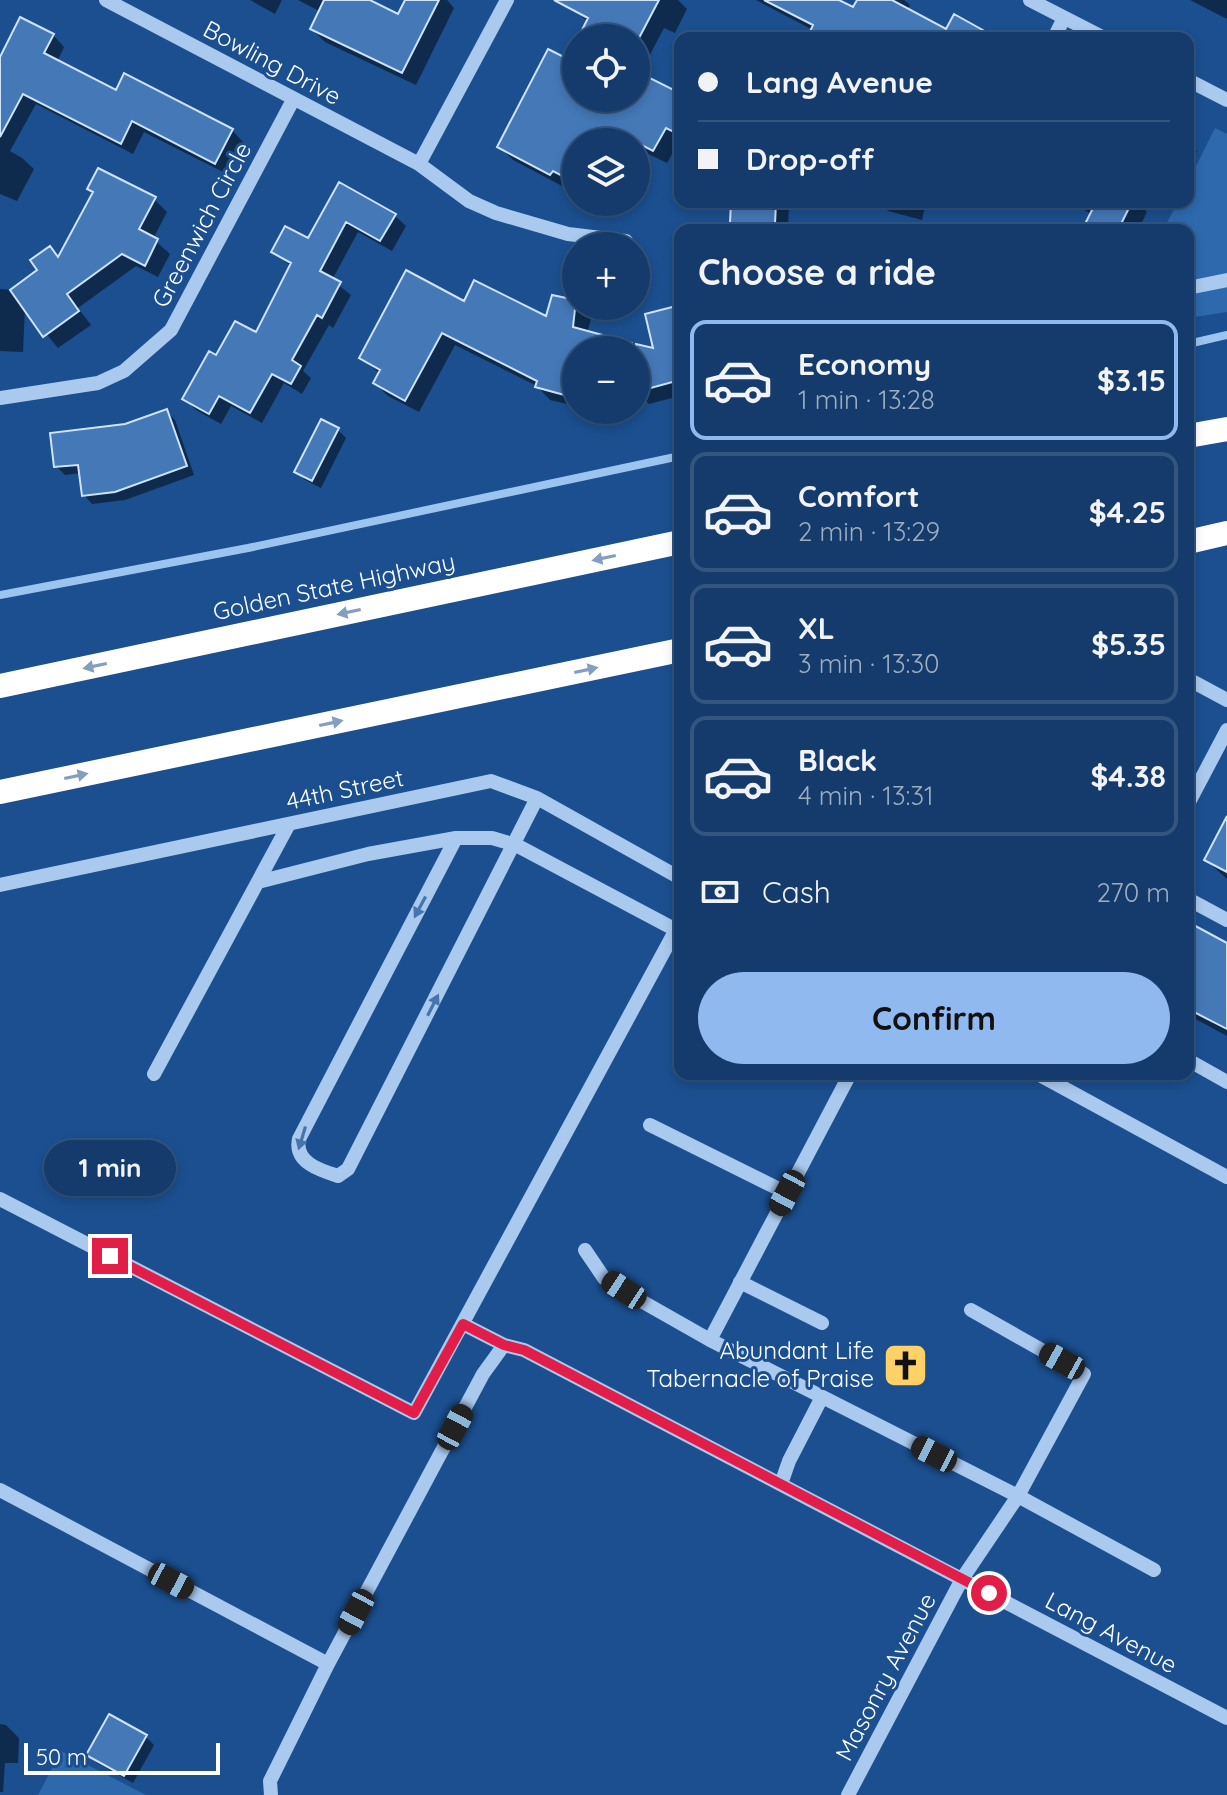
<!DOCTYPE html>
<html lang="en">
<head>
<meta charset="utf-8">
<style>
  :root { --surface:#143b6b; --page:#214673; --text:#f1f3f6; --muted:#9dadc1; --line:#33557e; --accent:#90b9f0 }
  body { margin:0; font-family:Quicksand,sans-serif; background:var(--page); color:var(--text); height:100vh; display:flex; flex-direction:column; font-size:30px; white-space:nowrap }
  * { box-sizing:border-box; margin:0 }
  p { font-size:26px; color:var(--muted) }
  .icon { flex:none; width:44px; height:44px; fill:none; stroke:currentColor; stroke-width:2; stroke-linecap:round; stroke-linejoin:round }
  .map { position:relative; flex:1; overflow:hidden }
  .side { position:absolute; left:674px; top:224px; width:520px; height:856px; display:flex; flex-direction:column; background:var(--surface); border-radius:16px; box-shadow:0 4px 12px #0003,0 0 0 2px var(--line) }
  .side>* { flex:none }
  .hud { position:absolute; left:674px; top:32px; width:520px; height:176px; border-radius:16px; box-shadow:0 4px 12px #0003,0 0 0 2px var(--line); display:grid; align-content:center; height:176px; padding:0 24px; background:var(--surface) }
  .fabs { position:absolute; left:562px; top:24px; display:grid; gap:16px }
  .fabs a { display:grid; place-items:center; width:88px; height:88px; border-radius:50%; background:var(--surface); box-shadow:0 4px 12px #0003,0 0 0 2px var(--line); font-size:40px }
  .scale { position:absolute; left:24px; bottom:20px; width:196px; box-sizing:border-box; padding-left:8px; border:4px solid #fff; border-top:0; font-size:22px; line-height:28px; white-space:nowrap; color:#fff; -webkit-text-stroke:6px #1b4f8f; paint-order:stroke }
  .end { position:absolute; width:36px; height:36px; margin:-18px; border:10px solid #e11d48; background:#fff; box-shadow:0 0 0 4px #fff }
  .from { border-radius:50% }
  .bubble { position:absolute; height:56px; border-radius:28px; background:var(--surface); box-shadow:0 4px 12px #0003,0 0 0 2px var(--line); font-size:26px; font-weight:700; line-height:56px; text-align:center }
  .car { position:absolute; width:24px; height:48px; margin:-24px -12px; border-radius:10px; box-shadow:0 0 6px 2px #0007; background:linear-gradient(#222 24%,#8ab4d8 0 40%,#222 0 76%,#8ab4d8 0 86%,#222 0) }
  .hud b { display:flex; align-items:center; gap:28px; height:76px; font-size:30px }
  .hud b+b { border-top:2px solid var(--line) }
  .hud i { width:20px; height:20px; background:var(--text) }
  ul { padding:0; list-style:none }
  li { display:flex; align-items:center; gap:24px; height:120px; margin:0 16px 12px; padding:0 8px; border:4px solid var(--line); border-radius:16px }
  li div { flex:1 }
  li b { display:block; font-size:30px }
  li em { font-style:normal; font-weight:700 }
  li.selected { border-color:var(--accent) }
  li>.icon { width:72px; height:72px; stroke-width:1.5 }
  h2 { padding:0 24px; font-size:36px; line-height:96px }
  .pay { display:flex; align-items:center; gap:20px; height:88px; padding:0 24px; font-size:30px }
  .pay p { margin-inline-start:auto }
  .cta { display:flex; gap:16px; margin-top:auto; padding:16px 24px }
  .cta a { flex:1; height:92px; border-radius:48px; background:var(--accent); color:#111; font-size:32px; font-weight:700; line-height:92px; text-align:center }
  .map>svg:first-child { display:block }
</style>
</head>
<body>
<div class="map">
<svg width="1227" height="1795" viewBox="0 0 1227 1795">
  <rect width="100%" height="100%" fill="#1b4f8f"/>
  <path fill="#2e69ad" d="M 1215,128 L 1227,134 L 1227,312 L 1188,318 L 1188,230 L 1163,230 L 1178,202 L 1188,202 L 1188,182 Z
    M 61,1751 L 146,1795 L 38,1795 Z"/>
  <path fill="#0007" d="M 250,0 L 282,0 L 275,14 Z
    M 298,0 L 374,0 L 373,4 L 399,17 L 407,0 L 447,0 L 454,8 L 416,85 L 325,42 L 312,29 L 321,12 Z
    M 577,0 L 678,0 L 687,9 L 675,33 L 664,28 L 645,64 L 651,70 L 647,79 L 680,96 L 680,140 L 667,163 L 636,148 L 636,142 L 576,142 L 576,188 L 566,182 L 564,187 L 513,160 L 500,147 L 568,61 L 576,46 L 576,98 L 636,98 L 636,38 L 580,38 L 588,22 L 573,8 Z
    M 756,0 L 834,0 L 854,10 L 859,0 L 904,0 L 910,5 L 907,10 L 947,32 L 987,38 L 809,38 L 813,30 Z
    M 1190,0 L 1227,0 L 1227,19 Z
    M 53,35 L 64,47 L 57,62 L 117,92 L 232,130 L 243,142 L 227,174 L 144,132 L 133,154 L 36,104 L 10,151 L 22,158 L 34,169 L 17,201 L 0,194 L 0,62 Z
    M 1188,142 L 1197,151 L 1188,169 Z
    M 339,185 L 394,215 L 406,226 L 392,251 L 358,232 L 332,280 L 351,295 L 333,328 L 329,325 L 303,371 L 311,378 L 302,394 L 284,383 L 262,423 L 231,406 L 221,424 L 196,410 L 185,399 L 217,358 L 257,335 L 292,267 L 273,252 L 308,241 Z
    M 154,199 L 167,212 L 153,239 L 170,254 L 158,277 L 136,266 L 78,308 L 91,325 L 58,348 L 25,308 L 23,352 L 0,351 L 0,289 L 13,290 Z
    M 733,202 L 789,202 L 788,230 L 732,230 Z
    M 878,202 L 926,202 L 922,220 L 888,211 Z
    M 1073,202 L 1137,202 L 1147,212 L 1138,230 L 1084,230 L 1092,215 Z
    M 554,297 L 576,303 L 576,306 L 581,306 L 592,316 L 587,333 L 656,351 L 680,307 L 680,396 L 649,404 L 636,391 L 636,350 L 576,350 L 576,406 L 550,400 L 537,386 L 455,345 L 419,412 L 388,396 L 375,383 L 380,374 L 361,357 L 465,304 L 548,318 Z
    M 167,412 L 175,420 L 194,475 L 125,500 L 92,504 L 84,495 L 81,473 L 65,475 L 56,466 L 126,426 Z
    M 338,430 L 346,438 L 321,488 L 305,480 L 297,472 Z
    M 1227,820 L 1227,879 L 1206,860 Z
    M 1188,924 L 1227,945 L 1227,1036 L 1188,1015 Z
    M 109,1716 L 146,1737 L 154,1745 L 133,1783 L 97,1763 L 88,1754 Z
    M 0,1724 L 6,1725 L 19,1738 L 18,1763 L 5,1763 L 3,1792 L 0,1792 Z"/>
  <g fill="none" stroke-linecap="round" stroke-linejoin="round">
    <path stroke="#9cc4f0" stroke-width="8" d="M 1188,344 L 1227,335
      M 0,595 L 248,548 L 680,456"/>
  </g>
  <path fill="#4478b7" stroke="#cfe3fa" stroke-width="2" d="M 324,0 L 370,0 L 398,14 L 405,0 L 439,0 L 402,73 L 310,29 Z
    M 554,0 L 659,0 L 639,38 L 578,38 L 588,18 Z
    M 764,0 L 839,0 L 853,7 L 857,0 L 892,0 L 946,29 L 954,14 L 997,38 L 807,38 L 813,25 Z
    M 20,17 L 54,34 L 44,53 L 116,90 L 124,73 L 233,129 L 215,164 L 132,121 L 121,144 L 23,94 L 0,137 L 0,57 Z
    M 548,49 L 576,63 L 576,98 L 636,98 L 636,71 L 680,93 L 680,135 L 666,128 L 653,151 L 636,142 L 576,142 L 576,163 L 568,179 L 553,171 L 550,175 L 497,147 Z
    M 98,168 L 156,197 L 139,229 L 158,239 L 145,266 L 122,254 L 67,294 L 79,311 L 43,337 L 10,290 L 37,270 L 30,260 L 50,246 L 58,257 L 93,192 L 87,189 Z
    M 339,182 L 396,214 L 380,241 L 346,222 L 320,271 L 341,282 L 322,318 L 317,315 L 292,360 L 301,366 L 291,384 L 272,374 L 250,413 L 219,396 L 209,414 L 182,399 L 209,351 L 216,355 L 235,321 L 256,332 L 291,263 L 271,252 L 285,226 L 308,238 Z
    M 731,202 L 776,202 L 775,224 L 730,223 Z
    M 1096,202 L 1132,202 L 1118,230 L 1082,230 Z
    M 406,270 L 464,301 L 474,280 L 546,316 L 552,295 L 576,300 L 573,327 L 632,343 L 631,350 L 576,350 L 576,365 L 568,396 L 535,387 L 537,381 L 442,333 L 405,401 L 373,383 L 380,370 L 359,358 Z
    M 680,305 L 680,380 L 636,392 L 636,344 L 653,348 L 645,314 Z
    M 167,409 L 187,466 L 115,492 L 82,496 L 78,465 L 54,467 L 50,433 L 125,424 Z
    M 321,419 L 339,428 L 312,481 L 294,472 Z
    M 1227,816 L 1227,872 L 1204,860 Z
    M 1188,922 L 1227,943 L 1227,1029 L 1188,1009 Z
    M 109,1714 L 147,1735 L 124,1776 L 86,1755 Z"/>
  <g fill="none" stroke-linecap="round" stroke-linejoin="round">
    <path stroke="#a9c9ee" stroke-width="14" d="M 106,0 L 419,164 L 469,201 L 496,213 L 568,234 L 626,241
      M 1030,0 L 1104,38
      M 1054,38 L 1064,18
      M 1188,80 L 1227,100
      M 419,164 L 507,0
      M 1188,288 L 1227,280
      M 0,398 L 98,383 L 124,371 L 171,330 L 293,100
      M 1188,679 L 1227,700
      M 1188,804 L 1227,730
      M 456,838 L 299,1139 C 294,1162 319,1170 338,1176 L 348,1169 L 537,798
      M 258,882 L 368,854 L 456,838 L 492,838 L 516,845 L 676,930
      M 0,885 L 491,781 L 537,798 L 680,878
      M 1188,899 L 1227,920
      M 1188,1060 L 1227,1082
      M 154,1074 L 289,824
      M 1038,1074 L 1227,1177
      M 650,1125 L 787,1193
      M 0,1199 L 414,1413 L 680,922
      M 585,1250 L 604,1278 L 643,1302 L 710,1340 L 1018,1496 L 1154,1570
      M 740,1282 L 822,1323
      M 463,1324 L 504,1345 L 524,1350 L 1227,1718
      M 710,1340 L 850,1074
      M 781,1484 L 789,1461 L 822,1397
      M 0,1490 L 328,1664
      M 271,1795 L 270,1781 L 328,1664 L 483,1374 L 504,1345
      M 848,1795 L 962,1579 L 1018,1496 L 1084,1374 L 971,1310"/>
    <path stroke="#fff" stroke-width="24" d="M 1188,436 L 1227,429
      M 1188,542 L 1227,533
      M 0,686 L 680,542
      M 0,792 L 680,650"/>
  </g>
  <defs><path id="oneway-solid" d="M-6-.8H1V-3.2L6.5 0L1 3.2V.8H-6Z" transform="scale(2)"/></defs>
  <g fill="#829ec1">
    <use href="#oneway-solid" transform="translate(604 558) rotate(168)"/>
    <use href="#oneway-solid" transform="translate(349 612) rotate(168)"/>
    <use href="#oneway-solid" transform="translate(95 666) rotate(168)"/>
    <use href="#oneway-solid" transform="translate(586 670) rotate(-12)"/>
    <use href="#oneway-solid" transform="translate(331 723) rotate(-12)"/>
    <use href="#oneway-solid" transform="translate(76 776) rotate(-12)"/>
  </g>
  <g fill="#4674ac">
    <use href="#oneway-solid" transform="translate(420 907) rotate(118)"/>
    <use href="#oneway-solid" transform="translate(433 1005) rotate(-63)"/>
    <use href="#oneway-solid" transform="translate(302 1138) rotate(107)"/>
  </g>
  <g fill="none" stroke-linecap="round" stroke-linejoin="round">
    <path stroke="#e11d48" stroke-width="10" d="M 110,1256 L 414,1413 L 463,1324 L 504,1345 L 524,1350 L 989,1593"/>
  </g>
  <defs>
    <symbol id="church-square" viewBox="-11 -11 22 22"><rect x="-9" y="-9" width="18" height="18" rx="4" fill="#ffd166" stroke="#1b4f8f"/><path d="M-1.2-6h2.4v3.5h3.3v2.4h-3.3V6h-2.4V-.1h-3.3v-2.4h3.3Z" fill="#111"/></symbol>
  </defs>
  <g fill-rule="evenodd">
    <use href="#church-square" x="880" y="1340" width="51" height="51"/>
  </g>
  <g text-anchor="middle" stroke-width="6" stroke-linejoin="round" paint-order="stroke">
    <g font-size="24" fill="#fff" stroke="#1b4f8f">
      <text transform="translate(272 63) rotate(28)" y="8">Bowling Drive</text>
      <text transform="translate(202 225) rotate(-62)" y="8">Greenwich Circle</text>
      <text transform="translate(334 587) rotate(-12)" y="8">Golden State Highway</text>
      <text transform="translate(345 790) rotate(-12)" y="8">44th Street</text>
      <text transform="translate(1111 1633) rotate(28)" y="8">Lang Avenue</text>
      <text transform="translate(886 1677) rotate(-62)" y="8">Masonry Avenue</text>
    </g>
    <g font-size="24" fill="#fff" stroke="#1b4f8f" text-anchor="end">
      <text x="874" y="1359">Abundant Life<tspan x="874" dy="28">Tabernacle of Praise</tspan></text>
    </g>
  </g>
</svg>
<div class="fabs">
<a><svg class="icon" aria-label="locate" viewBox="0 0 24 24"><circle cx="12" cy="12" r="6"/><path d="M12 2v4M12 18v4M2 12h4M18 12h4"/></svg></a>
<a><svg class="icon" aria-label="layers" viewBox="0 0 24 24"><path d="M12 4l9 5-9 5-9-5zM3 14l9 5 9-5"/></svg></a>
<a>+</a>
<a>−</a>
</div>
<div class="scale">50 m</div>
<i class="end from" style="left:989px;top:1593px"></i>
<i class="end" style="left:110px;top:1256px"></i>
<div class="bubble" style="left:44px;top:1140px;width:132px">1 min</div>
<i class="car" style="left:787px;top:1193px;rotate:208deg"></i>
<i class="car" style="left:624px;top:1290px;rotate:303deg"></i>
<i class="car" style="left:1062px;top:1361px;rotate:299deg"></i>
<i class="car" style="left:455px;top:1427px;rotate:28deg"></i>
<i class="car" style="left:934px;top:1454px;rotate:297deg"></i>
<i class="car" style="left:171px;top:1581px;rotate:118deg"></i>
<i class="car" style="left:356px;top:1612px;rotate:208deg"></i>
<div class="hud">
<b><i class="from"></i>Lang Avenue</b>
<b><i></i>Drop-off</b>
</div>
<section class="side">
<h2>Choose a ride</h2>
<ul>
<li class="selected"><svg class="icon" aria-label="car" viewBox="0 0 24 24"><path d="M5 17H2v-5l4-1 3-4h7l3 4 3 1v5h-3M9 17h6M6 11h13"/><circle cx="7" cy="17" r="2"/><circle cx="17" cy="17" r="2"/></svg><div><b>Economy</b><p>1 min · 13:28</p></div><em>$3.15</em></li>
<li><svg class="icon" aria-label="car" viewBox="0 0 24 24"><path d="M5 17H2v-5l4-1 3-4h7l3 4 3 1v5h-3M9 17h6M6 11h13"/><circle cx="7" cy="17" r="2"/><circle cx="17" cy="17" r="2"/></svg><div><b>Comfort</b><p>2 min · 13:29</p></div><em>$4.25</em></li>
<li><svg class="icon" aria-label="car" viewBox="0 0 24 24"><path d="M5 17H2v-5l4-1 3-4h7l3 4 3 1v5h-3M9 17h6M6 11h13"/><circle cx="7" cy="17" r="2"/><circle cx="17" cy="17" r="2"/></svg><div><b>XL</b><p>3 min · 13:30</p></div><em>$5.35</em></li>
<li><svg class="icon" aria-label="car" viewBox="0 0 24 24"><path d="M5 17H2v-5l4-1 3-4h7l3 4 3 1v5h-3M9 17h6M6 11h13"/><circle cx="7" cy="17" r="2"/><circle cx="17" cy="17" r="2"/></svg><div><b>Black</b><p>4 min · 13:31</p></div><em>$4.38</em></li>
</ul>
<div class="pay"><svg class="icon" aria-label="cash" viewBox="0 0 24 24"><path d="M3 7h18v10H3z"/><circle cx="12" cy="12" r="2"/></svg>Cash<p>270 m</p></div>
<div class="cta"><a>Confirm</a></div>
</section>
</div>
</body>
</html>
